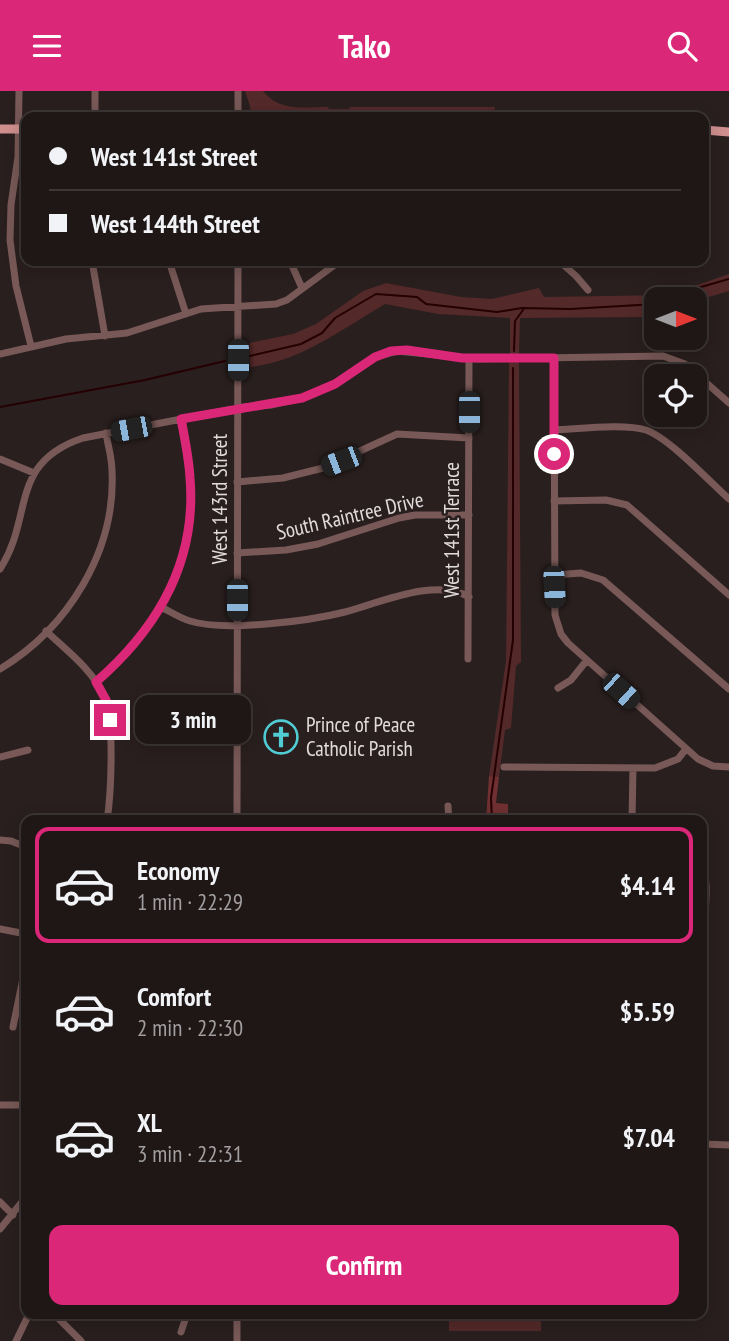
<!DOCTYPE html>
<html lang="en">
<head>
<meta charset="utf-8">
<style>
  :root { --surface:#1f1716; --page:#27201f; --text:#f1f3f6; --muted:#a19fa1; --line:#3c3635; --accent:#db2777 }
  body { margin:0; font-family:"PT Sans Narrow",sans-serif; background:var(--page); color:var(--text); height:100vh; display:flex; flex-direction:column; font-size:26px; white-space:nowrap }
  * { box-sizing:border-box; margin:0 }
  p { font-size:23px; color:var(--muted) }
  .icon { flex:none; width:38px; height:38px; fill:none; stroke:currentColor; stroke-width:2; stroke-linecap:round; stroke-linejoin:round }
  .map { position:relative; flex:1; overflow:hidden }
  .side { position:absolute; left:21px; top:724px; width:686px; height:504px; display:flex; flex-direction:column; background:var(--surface); border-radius:14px; box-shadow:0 4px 18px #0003,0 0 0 2px var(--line) }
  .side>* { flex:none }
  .top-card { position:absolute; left:21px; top:21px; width:688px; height:154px; border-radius:14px; box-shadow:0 4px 18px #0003,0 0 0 2px var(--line); display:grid; align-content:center; height:154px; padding:0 28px; background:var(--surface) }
  .needle { width:46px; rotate:90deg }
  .controls { position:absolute; left:644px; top:196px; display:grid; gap:14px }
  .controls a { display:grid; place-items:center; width:63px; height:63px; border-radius:14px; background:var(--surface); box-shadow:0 4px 18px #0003,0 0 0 2px var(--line); font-size:35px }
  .end { position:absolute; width:32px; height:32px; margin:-16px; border:9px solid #db2777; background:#fff; box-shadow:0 0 0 4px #fff }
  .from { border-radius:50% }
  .bubble { position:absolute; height:49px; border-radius:14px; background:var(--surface); box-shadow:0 4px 18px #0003,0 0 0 2px var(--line); font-size:23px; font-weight:800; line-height:49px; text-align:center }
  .car { position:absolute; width:21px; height:42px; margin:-21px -10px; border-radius:9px; box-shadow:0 0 5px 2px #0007; background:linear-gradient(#222 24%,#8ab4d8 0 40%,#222 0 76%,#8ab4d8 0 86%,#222 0) }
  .top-card b { display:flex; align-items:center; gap:24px; height:66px; font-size:26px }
  .top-card b+b { border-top:2px solid var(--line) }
  .top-card i { width:18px; height:18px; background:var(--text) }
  ul { padding:12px 0 0; list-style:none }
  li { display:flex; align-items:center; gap:21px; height:116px; margin:0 14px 10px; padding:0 14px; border:4px solid transparent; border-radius:14px }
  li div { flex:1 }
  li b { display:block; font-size:26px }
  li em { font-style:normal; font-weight:800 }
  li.on { border-color:var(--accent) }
  li>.icon { width:63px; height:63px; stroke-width:1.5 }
  .cta { display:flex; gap:14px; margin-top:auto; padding:14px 28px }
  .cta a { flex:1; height:80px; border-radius:14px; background:var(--accent); color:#fff; font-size:28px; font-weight:800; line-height:80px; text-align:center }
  header { display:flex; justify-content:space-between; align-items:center; height:91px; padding:0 28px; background:var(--accent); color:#fff; font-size:32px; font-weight:800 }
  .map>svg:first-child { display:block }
</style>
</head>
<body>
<header><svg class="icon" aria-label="menu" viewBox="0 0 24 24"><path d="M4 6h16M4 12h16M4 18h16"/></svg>Tako<svg class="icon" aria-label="search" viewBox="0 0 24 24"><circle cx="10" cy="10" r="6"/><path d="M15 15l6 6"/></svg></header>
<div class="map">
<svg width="729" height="1250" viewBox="0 0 729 1250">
  <rect width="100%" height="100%" fill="#291f1e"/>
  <path fill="#542929" d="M 245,0 L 263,0 C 280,21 303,16 328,16 L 329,18 L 349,18 L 350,16 L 495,16 L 494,26 L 251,26 L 250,15 Z
    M 729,183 L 729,200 L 695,210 L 695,208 L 656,208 L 656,222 L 642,226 L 520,227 L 519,264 L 510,264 L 510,227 L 438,223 L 385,213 C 342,238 300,271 250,276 L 249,252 L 293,243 L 316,233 L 363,200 L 386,192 L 461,206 L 492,208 L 539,197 L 544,206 L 668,204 Z
    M 509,271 L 519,271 L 521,571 L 516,575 L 511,637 L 505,639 L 499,686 L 489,685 L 506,570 Z
    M 449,1223 L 541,1223 L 541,1240 L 449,1240 Z"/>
  <path fill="#703031" d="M 489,685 L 499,686 L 496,712 L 508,713 L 508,730 L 486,730 Z"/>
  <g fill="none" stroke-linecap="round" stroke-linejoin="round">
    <path stroke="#250002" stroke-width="2" d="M 677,208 L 694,198 L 729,188
      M 514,260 L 515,230 L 523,219
      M 250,265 L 301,253 L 322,242 L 335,227 L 376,203 L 417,206 L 426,213 L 497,221 L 522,217 L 570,218 L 656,213
      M 0,316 L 145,289 L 225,270
      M 492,730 L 491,707 L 513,549 L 513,277"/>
    <path stroke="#785957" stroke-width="7" d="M 19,0 L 18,66 L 11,114 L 10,149 L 16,195 L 31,255
      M 238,0 L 238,26
      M 95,26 L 95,0
      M 92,170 L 105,245
      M 169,170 L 186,223
      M 290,170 L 302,197
      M 446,170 L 462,172 L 490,170
      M 559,170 L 576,185 L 588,199
      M 0,263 L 66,248 L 127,242 L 201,218 L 276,213 L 287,209 L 340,170
      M 554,267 L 555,524 L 561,543 L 568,552 L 698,668 L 713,675 L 729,676
      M 554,339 C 578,338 624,332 646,339 C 669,347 709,390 729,408
      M 0,368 L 34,382
      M 237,391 L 283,387 L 323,377 L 397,343 L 469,347
      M 554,410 L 606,409 L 627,414 L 729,504
      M 237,462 L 286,459 L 318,453 L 399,427 L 415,424 L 469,424
      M 0,478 C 34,426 8,372 83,347 L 244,316 L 271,314 L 301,307 L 335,293 L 375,266 L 397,260 L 478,268 L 663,265 L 685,273 L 729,312
      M 554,484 L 581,482 L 603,489 L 729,598
      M 161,516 C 171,521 180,527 190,530 C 224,541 309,530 345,521 C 379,512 437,486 469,506
      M 46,540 C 66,559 93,579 104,605 C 115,629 111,703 107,730
      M 468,568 L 469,267
      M 0,578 C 68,537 116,460 112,380 C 112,367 108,355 106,342
      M 96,591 C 157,538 197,471 190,387 C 189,368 185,348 181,328
      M 558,597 L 571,589 L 587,569
      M 0,666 L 28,659
      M 504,676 L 655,677 L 678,668 L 686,658
      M 448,715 L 449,730
      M 237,730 L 238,170
      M 632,730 L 633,677
      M 0,749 L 11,750 L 26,756
      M 702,775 C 709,791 705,812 705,830 C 705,867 705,904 702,940
      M 0,838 L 26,843
      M 13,936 L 26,873
      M 0,1014 L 26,1014
      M 702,1053 L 729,1054
      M 0,1111 L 13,1124
      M 0,1138 L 26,1106
      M 54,1223 L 81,1250
      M 237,1223 L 237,1250
      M 181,1241 L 187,1223
      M 16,1250 L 29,1223"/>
    <path stroke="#ce8f8d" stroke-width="9" d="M 0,38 L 26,38
      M 704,39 L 729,41"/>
  </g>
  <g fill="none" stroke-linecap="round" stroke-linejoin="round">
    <path stroke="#db2777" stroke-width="9" d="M 110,629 L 106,609 L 96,591 C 157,538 197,471 190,387 C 189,368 185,348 181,328 L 302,307 L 335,293 L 375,266 L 391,260 L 407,259 L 462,267 L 554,267 L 554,363"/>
  </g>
  <defs>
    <symbol id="church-ring" viewBox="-11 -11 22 22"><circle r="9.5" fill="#291f1e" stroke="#51ccd4" stroke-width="1.5"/><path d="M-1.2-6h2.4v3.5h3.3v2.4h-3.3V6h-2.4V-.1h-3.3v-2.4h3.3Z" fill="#51ccd4"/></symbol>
  </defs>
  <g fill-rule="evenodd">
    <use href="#church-ring" x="262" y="627" width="38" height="38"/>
  </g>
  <g text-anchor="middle" stroke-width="5" stroke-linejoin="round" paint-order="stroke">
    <g font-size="21" fill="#e2dbdb" stroke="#291f1e">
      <text transform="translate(220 408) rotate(-90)" y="7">West 143rd Street</text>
      <text transform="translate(350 425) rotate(-13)" y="7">South Raintree Drive</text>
      <text transform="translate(452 439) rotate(-90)" y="7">West 141st Terrace</text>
    </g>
    <g font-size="21" fill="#e2dbdb" stroke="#291f1e" text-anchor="start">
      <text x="306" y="641">Prince of Peace<tspan x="306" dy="24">Catholic Parish</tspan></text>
    </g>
  </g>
</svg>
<div class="controls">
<a><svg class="needle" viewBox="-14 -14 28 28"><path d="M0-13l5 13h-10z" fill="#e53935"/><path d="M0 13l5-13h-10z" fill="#a19fa1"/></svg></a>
<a><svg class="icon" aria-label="locate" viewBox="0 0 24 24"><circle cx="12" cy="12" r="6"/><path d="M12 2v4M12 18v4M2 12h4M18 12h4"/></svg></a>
</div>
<i class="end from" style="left:554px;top:363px"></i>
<i class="end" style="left:110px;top:629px"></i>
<div class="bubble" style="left:135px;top:604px;width:116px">3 min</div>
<i class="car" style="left:238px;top:269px;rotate:180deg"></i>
<i class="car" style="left:469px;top:321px;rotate:180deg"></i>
<i class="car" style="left:131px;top:338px;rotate:259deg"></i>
<i class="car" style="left:341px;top:370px;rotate:249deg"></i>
<i class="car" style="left:554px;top:496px;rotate:177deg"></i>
<i class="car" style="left:237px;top:509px;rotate:180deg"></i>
<i class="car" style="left:621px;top:600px;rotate:132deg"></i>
<div class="top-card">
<b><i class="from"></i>West 141st Street</b>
<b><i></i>West 144th Street</b>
</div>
<section class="side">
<ul>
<li class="on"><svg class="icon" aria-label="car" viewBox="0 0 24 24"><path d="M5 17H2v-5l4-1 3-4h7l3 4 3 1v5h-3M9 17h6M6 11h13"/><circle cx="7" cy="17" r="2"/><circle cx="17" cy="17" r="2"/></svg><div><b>Economy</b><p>1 min · 22:29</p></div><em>$4.14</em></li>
<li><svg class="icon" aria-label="car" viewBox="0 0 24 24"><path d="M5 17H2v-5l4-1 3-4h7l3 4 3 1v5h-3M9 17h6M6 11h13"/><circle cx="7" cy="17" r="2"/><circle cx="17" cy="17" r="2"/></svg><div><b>Comfort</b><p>2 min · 22:30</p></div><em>$5.59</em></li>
<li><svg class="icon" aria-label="car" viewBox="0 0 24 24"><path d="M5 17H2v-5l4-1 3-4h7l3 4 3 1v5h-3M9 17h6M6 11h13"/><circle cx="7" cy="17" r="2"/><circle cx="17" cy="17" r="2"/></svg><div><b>XL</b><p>3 min · 22:31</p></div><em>$7.04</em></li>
</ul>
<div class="cta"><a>Confirm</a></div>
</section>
</div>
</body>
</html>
